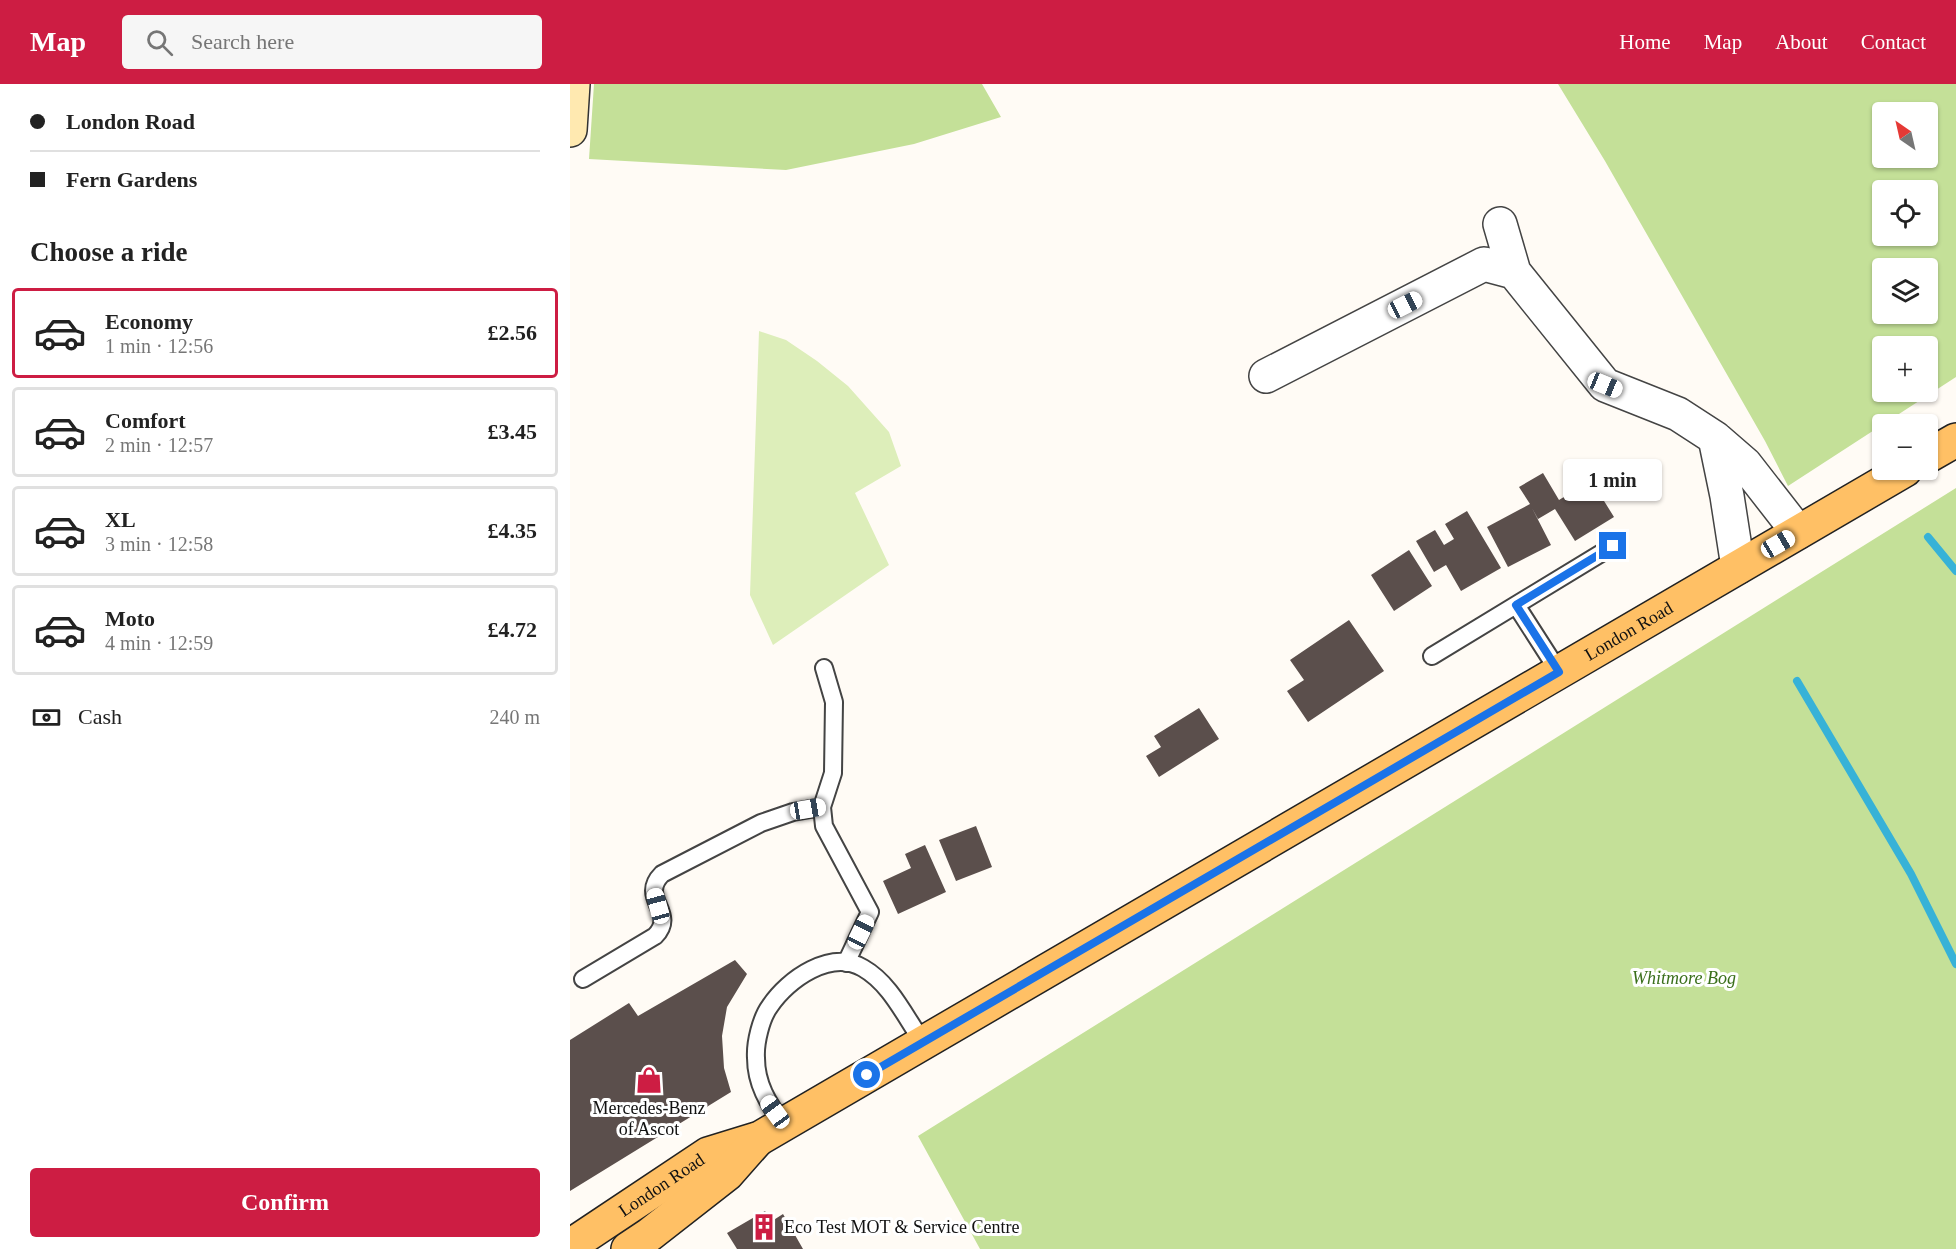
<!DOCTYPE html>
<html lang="en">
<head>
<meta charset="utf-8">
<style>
  :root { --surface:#fff; --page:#f6f6f6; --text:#222; --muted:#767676; --line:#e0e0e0; --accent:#cd1d43 }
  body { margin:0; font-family:Georgia,serif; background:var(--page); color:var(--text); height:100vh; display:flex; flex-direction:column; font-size:22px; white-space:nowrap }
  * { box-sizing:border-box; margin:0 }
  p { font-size:20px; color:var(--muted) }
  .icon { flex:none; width:33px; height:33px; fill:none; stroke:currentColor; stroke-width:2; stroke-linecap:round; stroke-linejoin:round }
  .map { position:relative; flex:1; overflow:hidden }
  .drawer { display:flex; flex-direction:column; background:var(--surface); width:570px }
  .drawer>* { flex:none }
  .banner { display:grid; align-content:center; height:132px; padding:0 30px; background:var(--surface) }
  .needle { width:39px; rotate:326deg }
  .controls { position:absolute; left:1302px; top:18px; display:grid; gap:12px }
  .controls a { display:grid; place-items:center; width:66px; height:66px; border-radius:6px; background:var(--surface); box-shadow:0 2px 4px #0004; font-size:30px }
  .end { position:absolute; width:27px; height:27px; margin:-14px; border:8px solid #1a73e8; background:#fff; box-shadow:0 0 0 3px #fff }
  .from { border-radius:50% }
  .bubble { position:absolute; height:42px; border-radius:6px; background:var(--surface); box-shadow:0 2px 4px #0004; font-size:20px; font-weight:800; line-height:42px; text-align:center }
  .car { position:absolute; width:18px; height:36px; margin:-18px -9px; border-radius:8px; box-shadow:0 0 4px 2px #0007; background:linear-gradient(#fff 24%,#345 0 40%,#fff 0 76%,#345 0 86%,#fff 0) }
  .banner b { display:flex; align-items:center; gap:21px; height:57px; font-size:22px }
  .banner b+b { border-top:2px solid var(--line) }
  .banner i { width:15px; height:15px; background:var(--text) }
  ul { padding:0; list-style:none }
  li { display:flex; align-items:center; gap:18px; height:90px; margin:0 12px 9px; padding:0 18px; border:3px solid var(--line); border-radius:6px }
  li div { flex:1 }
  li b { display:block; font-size:22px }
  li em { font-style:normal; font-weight:800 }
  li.current { border-color:var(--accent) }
  li>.icon { width:54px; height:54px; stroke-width:1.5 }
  h2 { padding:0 30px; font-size:27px; line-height:72px }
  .pay { display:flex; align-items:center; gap:15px; height:66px; padding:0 30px; font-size:22px }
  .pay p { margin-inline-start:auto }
  .button { display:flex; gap:12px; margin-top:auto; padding:12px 30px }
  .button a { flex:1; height:69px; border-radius:6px; background:var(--accent); color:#fff; font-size:24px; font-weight:800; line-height:69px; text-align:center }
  header { display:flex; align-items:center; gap:36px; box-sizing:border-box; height:84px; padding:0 30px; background:var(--accent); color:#fff }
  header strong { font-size:28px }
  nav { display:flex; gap:33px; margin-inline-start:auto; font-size:21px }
  .search { width:420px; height:54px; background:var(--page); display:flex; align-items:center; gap:15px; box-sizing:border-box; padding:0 21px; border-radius:6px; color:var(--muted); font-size:22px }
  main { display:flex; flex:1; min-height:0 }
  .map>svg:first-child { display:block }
</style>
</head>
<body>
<header>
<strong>Map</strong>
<div class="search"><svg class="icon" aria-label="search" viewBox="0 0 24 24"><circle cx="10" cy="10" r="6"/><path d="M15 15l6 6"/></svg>Search here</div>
<nav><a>Home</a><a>Map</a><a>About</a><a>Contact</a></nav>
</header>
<main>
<section class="drawer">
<div class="banner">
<b><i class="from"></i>London Road</b>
<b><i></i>Fern Gardens</b>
</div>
<h2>Choose a ride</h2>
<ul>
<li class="current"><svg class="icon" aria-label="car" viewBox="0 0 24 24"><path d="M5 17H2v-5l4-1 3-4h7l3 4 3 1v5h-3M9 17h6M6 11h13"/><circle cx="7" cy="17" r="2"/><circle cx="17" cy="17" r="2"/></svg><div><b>Economy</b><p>1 min · 12:56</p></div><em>£2.56</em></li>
<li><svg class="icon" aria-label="car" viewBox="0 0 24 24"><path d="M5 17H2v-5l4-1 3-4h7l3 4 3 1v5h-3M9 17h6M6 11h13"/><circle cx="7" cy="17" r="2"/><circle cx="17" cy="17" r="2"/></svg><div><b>Comfort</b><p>2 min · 12:57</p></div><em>£3.45</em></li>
<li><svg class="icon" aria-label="car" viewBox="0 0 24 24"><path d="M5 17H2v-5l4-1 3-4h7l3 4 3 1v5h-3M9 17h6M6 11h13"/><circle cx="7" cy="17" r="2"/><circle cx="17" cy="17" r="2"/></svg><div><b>XL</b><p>3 min · 12:58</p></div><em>£4.35</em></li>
<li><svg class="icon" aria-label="car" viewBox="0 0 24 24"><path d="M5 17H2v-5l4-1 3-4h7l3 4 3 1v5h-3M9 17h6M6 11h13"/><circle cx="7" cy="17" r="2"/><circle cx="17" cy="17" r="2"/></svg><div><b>Moto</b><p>4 min · 12:59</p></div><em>£4.72</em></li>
</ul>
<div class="pay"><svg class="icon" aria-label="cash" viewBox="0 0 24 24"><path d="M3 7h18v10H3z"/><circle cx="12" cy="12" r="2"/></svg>Cash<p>240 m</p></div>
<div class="button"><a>Confirm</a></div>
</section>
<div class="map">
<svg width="1386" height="1165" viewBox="0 0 1386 1165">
  <rect width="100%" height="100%" fill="#fffbf5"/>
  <path fill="#ddeeba" d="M 189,247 L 216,256 L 247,277 L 278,302 L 319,348 L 331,382 L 285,409 L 319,481 L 203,561 L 180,511 Z"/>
  <path fill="#c4e098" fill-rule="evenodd" d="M 24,0 L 412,0 L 431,33 L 344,60 L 216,86 L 19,75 Z
    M 988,0 L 1386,0 L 1386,293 L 1218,402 L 1195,357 L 1035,77 ZM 1312,28 L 1358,28 L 1358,74 L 1312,74 ZM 1312,106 L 1358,106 L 1358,152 L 1312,152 ZM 1358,184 L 1358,230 L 1312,230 L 1312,184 ZM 1312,262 L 1358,262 L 1358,308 L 1312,308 Z
    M 1386,404 L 1386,1165 L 410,1165 L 348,1052 Z"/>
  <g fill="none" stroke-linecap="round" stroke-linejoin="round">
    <path stroke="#37b2d7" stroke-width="8" d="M 1358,453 L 1386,487
      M 1227,597 L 1341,790 L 1386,880"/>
  </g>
  <path fill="#5b4f4c" d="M 973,389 L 989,416 L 1021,396 L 1044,433 L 1005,457 L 985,425 L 968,435 L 962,424 L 981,461 L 938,483 L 917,443 L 960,420 L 949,403 Z
    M 897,427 L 931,484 L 891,507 L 876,481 L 864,488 L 846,457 L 865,446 L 874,461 L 884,455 L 875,440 Z
    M 839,466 L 862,502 L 824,527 L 801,491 Z
    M 779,536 L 814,587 L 738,638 L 717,607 L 734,596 L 720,576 Z
    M 629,624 L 649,655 L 589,693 L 576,672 L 591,663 L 584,652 Z
    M 406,742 L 422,783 L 386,797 L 369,756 Z
    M 355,761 L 376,808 L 328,830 L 313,797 L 341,784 L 335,770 Z
    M 165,876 L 177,890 L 157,923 L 152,952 L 154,984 L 161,1008 L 0,1107 L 0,956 L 59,919 L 68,932 Z
    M 195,1127 L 202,1137 L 213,1130 L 233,1165 L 167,1165 L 157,1149 Z"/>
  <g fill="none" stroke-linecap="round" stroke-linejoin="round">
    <defs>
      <path id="lane" d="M 946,521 L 989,588
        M 862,572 L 1043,462
        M 254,584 L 264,618 L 263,689 L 252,723 L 254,742 L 300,828 L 276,879
        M 13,895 L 85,852 C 108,829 68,814 92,790 L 191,739 L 223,728 L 252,723
        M 213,1040 C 198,1019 186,1000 186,974 C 185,959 191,934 200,922 C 218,895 261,865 293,884 C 321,900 335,933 353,958"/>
      <path id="street" d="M 930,140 L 944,188
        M 696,292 L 914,180 L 944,188 L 1035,301 L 1108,330 L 1145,354 L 1175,380 L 1228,448
        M 1145,354 L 1157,412 L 1168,483"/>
      <path id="secondary" d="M 0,46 L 3,0"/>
      <g id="primary">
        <path d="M 1358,372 L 1386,356"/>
        <path id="s1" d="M 0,1162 L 138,1070 L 190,1054 L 1335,386"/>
        <path d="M 58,1165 L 79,1151 L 157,1090 L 188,1055"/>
      </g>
    </defs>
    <use href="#lane" stroke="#444" stroke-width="20"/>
    <use href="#street" stroke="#444" stroke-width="36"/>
    <use href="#secondary" stroke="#333" stroke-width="36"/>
    <use href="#primary" stroke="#222" stroke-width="36"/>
    <use href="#lane" stroke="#fff" stroke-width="16"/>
    <use href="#street" stroke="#fff" stroke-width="33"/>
    <use href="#secondary" stroke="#ffe9b0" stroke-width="33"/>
    <use href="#primary" stroke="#ffc065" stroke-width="33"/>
  </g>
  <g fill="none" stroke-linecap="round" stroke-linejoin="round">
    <path stroke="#1a73e8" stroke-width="8" d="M 297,991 L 989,588 L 946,521 L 1043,462"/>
  </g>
  <defs>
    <symbol id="shop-bare" viewBox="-9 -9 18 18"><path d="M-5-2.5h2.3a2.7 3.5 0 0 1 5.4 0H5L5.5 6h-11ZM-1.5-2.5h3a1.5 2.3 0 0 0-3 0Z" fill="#cd1d43" stroke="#fff" stroke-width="2.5" paint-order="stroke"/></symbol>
    <symbol id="building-bare" viewBox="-9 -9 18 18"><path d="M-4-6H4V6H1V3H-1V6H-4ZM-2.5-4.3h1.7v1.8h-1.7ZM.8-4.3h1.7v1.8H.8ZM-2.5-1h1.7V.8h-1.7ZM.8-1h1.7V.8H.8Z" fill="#cd1d43" stroke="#fff" stroke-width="2.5" paint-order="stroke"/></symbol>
  </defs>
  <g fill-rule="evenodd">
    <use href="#shop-bare" x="60" y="977" width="38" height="38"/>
    <use href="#building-bare" x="175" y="1124" width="38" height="38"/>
  </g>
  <g text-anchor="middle" stroke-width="6" stroke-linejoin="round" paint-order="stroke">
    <g font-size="18" fill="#111" stroke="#fff">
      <text dy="6" stroke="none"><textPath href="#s1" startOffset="1226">London Road</textPath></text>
      <text dy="6" stroke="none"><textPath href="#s1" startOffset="110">London Road</textPath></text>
    </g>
    <g font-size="18" font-style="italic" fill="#3a6f1b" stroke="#fff">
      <text x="1114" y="900">Whitmore Bog</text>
    </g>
    <g font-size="18" fill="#111" stroke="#fff">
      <text x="79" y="1030">Mercedes-Benz<tspan x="79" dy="21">of Ascot</tspan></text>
      <text x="214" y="1149" text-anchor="start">Eco Test MOT &amp; Service Centre</text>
    </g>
  </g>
</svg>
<div class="controls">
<a><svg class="needle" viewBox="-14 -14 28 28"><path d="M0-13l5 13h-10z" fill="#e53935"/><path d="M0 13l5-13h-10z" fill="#767676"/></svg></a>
<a><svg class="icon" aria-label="locate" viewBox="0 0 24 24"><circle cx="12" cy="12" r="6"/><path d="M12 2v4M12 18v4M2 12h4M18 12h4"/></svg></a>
<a><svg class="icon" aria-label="layers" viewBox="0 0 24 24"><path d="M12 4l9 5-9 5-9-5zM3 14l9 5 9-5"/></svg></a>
<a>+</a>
<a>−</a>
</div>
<i class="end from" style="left:297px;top:991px"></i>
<i class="end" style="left:1043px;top:462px"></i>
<div class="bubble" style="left:993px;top:375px;width:99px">1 min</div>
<i class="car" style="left:835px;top:221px;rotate:63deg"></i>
<i class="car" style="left:1035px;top:301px;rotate:112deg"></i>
<i class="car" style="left:1208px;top:460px;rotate:60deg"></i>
<i class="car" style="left:238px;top:725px;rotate:81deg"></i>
<i class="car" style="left:88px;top:822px;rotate:345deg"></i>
<i class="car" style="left:291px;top:848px;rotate:26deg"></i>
<i class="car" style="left:205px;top:1028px;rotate:324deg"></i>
</div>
</main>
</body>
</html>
